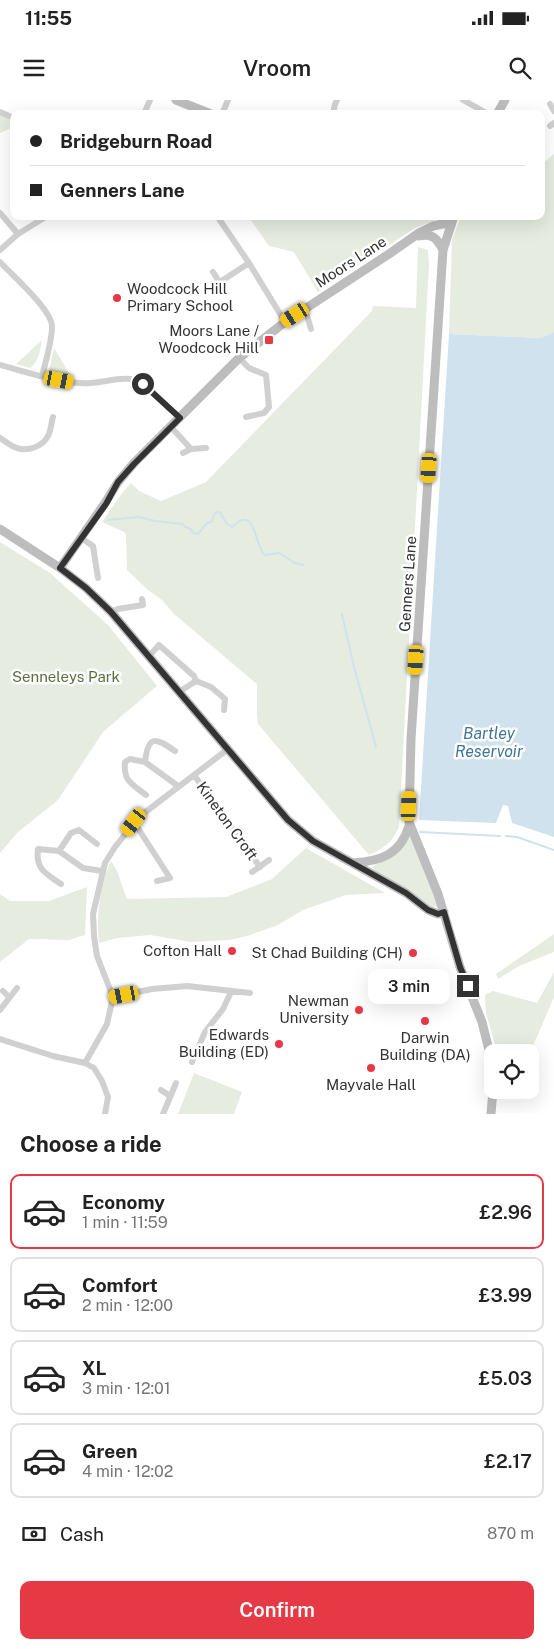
<!DOCTYPE html>
<html lang="en">
<head>
<meta charset="utf-8">
<style>
  :root { --surface:#fff; --page:#f2f2f2; --text:#222; --muted:#767676; --line:#e0e0e0; --accent:#e63946 }
  body { margin:0; font-family:"Public Sans",sans-serif; background:var(--page); color:var(--text); height:100vh; display:flex; flex-direction:column; font-size:19px; white-space:nowrap }
  * { box-sizing:border-box; margin:0 }
  p { font-size:16px; color:var(--muted) }
  .icon { flex:none; width:28px; height:28px; fill:none; stroke:currentColor; stroke-width:2; stroke-linecap:round; stroke-linejoin:round }
  .map { position:relative; height:1014px; overflow:hidden }
  .drawer { display:flex; flex-direction:column; background:var(--surface); flex:1 }
  .drawer>* { flex:none }
  .top-card { position:absolute; left:10px; top:10px; width:535px; height:110px; border-radius:10px; box-shadow:0 5px 20px #0002; display:grid; align-content:center; height:110px; padding:0 20px; background:var(--surface) }
  .buttons { position:absolute; left:484px; top:944px; display:grid; gap:10px }
  .buttons a { display:grid; place-items:center; width:55px; height:55px; border-radius:10px; background:var(--surface); box-shadow:0 5px 20px #0002; font-size:25px }
  .end { position:absolute; width:22px; height:22px; margin:-11px; border:6px solid #333; background:#fff; box-shadow:0 0 0 2px #fff }
  .from { border-radius:50% }
  .bubble { position:absolute; height:35px; border-radius:10px; background:var(--surface); box-shadow:0 5px 20px #0002; font-size:16px; font-weight:600; line-height:35px; text-align:center }
  .car { position:absolute; width:15px; height:30px; margin:-15px -8px; border-radius:6px; box-shadow:0 0 4px 1px #0007; background:linear-gradient(#f5c518 24%,#345 0 40%,#f5c518 0 76%,#345 0 86%,#f5c518 0) }
  .top-card b { display:flex; align-items:center; gap:18px; height:48px; font-size:19px }
  .top-card b+b { border-top:1px solid var(--line) }
  .top-card i { width:12px; height:12px; background:var(--text) }
  ul { padding:0; list-style:none }
  li { display:flex; align-items:center; gap:15px; height:75px; margin:0 10px 8px; padding:0 10px; border:2px solid var(--line); border-radius:10px }
  li div { flex:1 }
  li b { display:block; font-size:19px }
  li em { font-style:normal; font-weight:600 }
  li.active { border-color:var(--accent) }
  li>.icon { width:45px; height:45px; stroke-width:1.5 }
  h2 { padding:0 20px; font-size:22px; line-height:60px }
  .pay { display:flex; align-items:center; gap:12px; height:55px; padding:0 20px; font-size:19px }
  .pay p { margin-inline-start:auto }
  .action { display:flex; gap:10px; margin-top:auto; padding:10px 20px }
  .action a { flex:1; height:58px; border-radius:10px; background:var(--accent); color:#fff; font-size:20px; font-weight:600; line-height:58px; text-align:center }
  .status { display:flex; justify-content:space-between; align-items:center; height:35px; padding:0 25px; background:var(--surface); direction:ltr }
  .status svg { height:14px; fill:currentColor }
  header { display:flex; justify-content:space-between; align-items:center; height:65px; padding:0 20px; background:var(--surface); font-size:22px; font-weight:600 }
  .map>svg:first-child { display:block }
</style>
</head>
<body>
<div class="status"><b>11:55</b><svg viewBox="0 0 49 12"><path d="M0 12V9h3v3zM5 12V6h3v6zM10 12V3h3v9zM15 12V0h3v12zM26 1h20v11H26zM47 4h2v5h-2z"/></svg></div>
<header><svg class="icon" aria-label="menu" viewBox="0 0 24 24"><path d="M4 6h16M4 12h16M4 18h16"/></svg>Vroom<svg class="icon" aria-label="search" viewBox="0 0 24 24"><circle cx="10" cy="10" r="6"/><path d="M15 15l6 6"/></svg></header>
<div class="map">
<svg width="554" height="1014" viewBox="0 0 554 1014">
  <rect width="100%" height="100%" fill="#fff"/>
  <path fill="#e6ecdf" d="M 0,12 L 14,18 L 14,27 L 0,33 Z
    M 554,54 L 554,232 L 541,238 L 449,234 L 452,140 L 461,116 L 541,116 L 541,65 Z
    M 248,116 L 446,116 L 415,128 L 318,192 L 294,152 L 269,146 Z
    M 418,147 L 428,150 L 429,164 L 399,727 C 391,744 385,747 369,755 L 258,624 L 257,614 L 257,584 L 174,514 L 162,500 L 148,490 L 127,470 L 126,435 L 124,432 L 102,422 L 123,392 L 131,383 L 139,391 L 161,401 L 206,382 L 372,211 L 373,206 L 416,208 Z
    M 42,240 C 40,250 39,262 30,268 L 16,264 Z
    M 54,248 L 72,278 L 51,273 L 49,271 Z
    M 0,442 L 50,473 L 108,525 L 157,586 L 103,632 L 58,700 L 18,732 L 0,753 Z
    M 411,736 L 436,797 L 437,806 L 432,807 L 403,787 L 375,771 L 373,768 L 375,765 L 391,758 Z
    M 306,748 L 385,793 L 346,795 L 303,810 L 278,825 L 247,836 L 229,840 L 191,842 L 150,835 L 117,838 L 99,843 C 96,818 100,783 111,761 L 117,771 L 127,799 L 226,797 L 272,779 Z
    M 87,787 L 85,835 L 69,840 L 29,839 L 0,862 L 0,794 L 10,801 L 49,801 Z
    M 554,834 L 554,852 L 519,866 L 498,879 L 496,874 Z
    M 554,872 L 554,897 L 530,953 L 497,952 L 486,913 L 485,895 L 493,891 L 537,903 Z
    M 194,973 L 242,992 L 234,1014 L 178,1014 Z"/>
  <path fill="#cfe2ee" d="M 554,232 L 554,737 L 512,723 L 508,706 L 503,705 L 496,723 L 419,720 L 449,234 L 541,238 Z"/>
  <g fill="none" stroke-linecap="round" stroke-linejoin="round">
    <path stroke="#cfe2ee" stroke-width="2" d="M 108,420 L 139,417 L 155,421 L 183,424 L 185,427 L 191,429 L 193,433 L 198,434 L 206,424 L 212,421 C 214,416 213,412 220,412 L 227,424 L 232,427 C 235,425 238,421 242,420 C 256,416 256,449 265,455 L 279,453 L 295,463 L 303,465
      M 342,514 L 353,563 L 376,647
      M 420,732 L 500,736
      M 506,736 L 517,737 L 554,750"/>
    <path stroke="#d0d0d0" stroke-width="6" d="M 463,0 L 488,14
      M 550,4 L 554,11
      M 0,12 L 14,18
      M 144,14 L 150,0
      M 222,14 L 228,0
      M 333,14 L 335,4 L 337,0
      M 550,26 L 554,23
      M 0,113 L 18,134
      M 217,116 L 249,163 L 285,222
      M 0,150 L 18,134 L 47,116
      M 0,162 C 12,175 51,209 52,226 C 52,242 46,260 42,276
      M 213,172 L 225,191
      M 220,182 L 249,163
      M 305,209 L 311,229
      M 239,258 L 249,268 L 266,275 L 269,307 L 264,313 L 246,317
      M 0,265 C 26,272 64,285 91,283 C 108,282 127,274 143,283 L 180,318
      M 171,327 L 191,349
      M 0,338 C 5,341 11,346 17,348 C 28,352 43,346 48,336 C 51,331 51,323 53,317
      M 183,353 L 191,349 L 206,348
      M 81,438 L 93,446 L 98,478
      M 111,512 L 118,509 L 143,505 L 142,499
      M 149,556 L 159,545 L 194,576 L 196,581 L 179,592
      M 196,581 L 211,587 L 225,599 L 224,610
      M 145,662 L 178,686
      M 194,675 L 260,767
      M 146,695 C 132,684 123,681 125,662 L 130,659 L 145,662 C 148,634 156,638 175,651
      M 134,722 L 170,778 L 157,781
      M 59,751 L 83,768 L 102,771
      M 252,772 L 269,760
      M 61,784 C 47,774 35,770 38,749 L 59,751 L 71,733 L 79,730 L 97,744
      M 3,891 L 9,897
      M 113,897 L 152,889 L 187,886 L 250,893
      M 0,910 L 17,888
      M 0,939 L 53,956 L 85,963 L 94,968 L 102,981 L 108,997 L 105,1014
      M 184,952 L 194,955
      M 192,962 L 205,932 L 223,909 L 231,892
      M 85,963 L 107,924 L 113,897 L 97,856 L 94,836 L 93,814 L 105,763 L 115,747 L 139,717 L 228,649
      M 161,990 L 170,996
      M 163,1014 L 176,983"/>
    <path stroke="#bdbdbd" stroke-width="9" d="M 176,0 L 211,14
      M 497,14 L 505,0
      M 454,116 L 443,150 L 411,639 L 409,722 L 438,794 L 460,867 L 482,922 L 492,962
      M 418,136 C 432,133 437,138 443,150
      M 0,429 L 60,468 L 86,488 L 111,512 L 288,720 L 313,741 L 406,793 L 428,810 L 438,814 L 444,812
      M 60,468 L 105,403 L 118,382 L 134,363 L 239,258 L 285,222 L 389,154 L 419,133 L 433,126 L 452,122
      M 353,763 C 381,761 400,755 409,726
      M 491,1014 L 493,990"/>
  </g>
  <g fill="none" stroke-linecap="round" stroke-linejoin="round">
    <path stroke="#333" stroke-width="6" d="M 143,284 L 180,318 L 134,364 L 118,382 L 106,404 L 60,468 L 86,488 L 111,512 L 288,720 L 313,741 L 406,793 L 428,810 L 438,814 L 444,812 L 460,867 L 468,886"/>
  </g>
  <g fill="#e63946" stroke="#fff" stroke-width="2">
    <circle cx="117" cy="198" r="5"/>
    <rect x="264" y="235" width="10" height="10" rx="2.5"/>
    <circle cx="232" cy="851" r="5"/>
    <circle cx="413" cy="853" r="5"/>
    <circle cx="359" cy="910" r="5"/>
    <circle cx="425" cy="921" r="5"/>
    <circle cx="279" cy="944" r="5"/>
    <circle cx="371" cy="968" r="5"/>
  </g>
  <g text-anchor="middle" stroke-width="5" stroke-linejoin="round" paint-order="stroke">
    <g font-size="15" fill="#333" stroke="#fff">
      <text transform="translate(351 162) rotate(-33)" y="5">Moors Lane</text>
      <text transform="translate(408 484) rotate(-86)" y="5">Genners Lane</text>
      <text transform="translate(227 721) rotate(54)" y="5">Kineton Croft</text>
    </g>
    <g font-size="15" fill="#333" stroke="#fff" text-anchor="end">
      <text x="127" y="194" text-anchor="start">Woodcock Hill<tspan x="127" dy="17">Primary School</tspan></text>
      <text x="259" y="236">Moors Lane /<tspan x="259" dy="17">Woodcock Hill</tspan></text>
      <text x="222" y="856">Cofton Hall</text>
      <text x="403" y="858">St Chad Building (CH)</text>
      <text x="349" y="906">Newman<tspan x="349" dy="17">University</tspan></text>
      <text x="269" y="940">Edwards<tspan x="269" dy="17">Building (ED)</tspan></text>
      <text x="425" y="943" text-anchor="middle">Darwin<tspan x="425" dy="17">Building (DA)</tspan></text>
      <text x="371" y="990" text-anchor="middle">Mayvale Hall</text>
    </g>
    <g font-size="15" fill="#56703f" stroke="#fff">
      <text x="66" y="582">Senneleys Park</text>
    </g>
    <g font-size="16" font-style="italic" fill="#3f7597" stroke="#fff">
      <text x="489" y="639">Bartley<tspan x="489" dy="18">Reservoir</tspan></text>
    </g>
  </g>
</svg>
<div class="buttons">
<a><svg class="icon" aria-label="locate" viewBox="0 0 24 24"><circle cx="12" cy="12" r="6"/><path d="M12 2v4M12 18v4M2 12h4M18 12h4"/></svg></a>
</div>
<i class="end from" style="left:143px;top:284px"></i>
<i class="end" style="left:468px;top:886px"></i>
<div class="bubble" style="left:368px;top:869px;width:82px">3 min</div>
<i class="car" style="left:295px;top:215px;rotate:237deg"></i>
<i class="car" style="left:59px;top:280px;rotate:101deg"></i>
<i class="car" style="left:429px;top:368px;rotate:184deg"></i>
<i class="car" style="left:416px;top:560px;rotate:184deg"></i>
<i class="car" style="left:409px;top:706px;rotate:2deg"></i>
<i class="car" style="left:134px;top:722px;rotate:217deg"></i>
<i class="car" style="left:124px;top:895px;rotate:259deg"></i>
<div class="top-card">
<b><i class="from"></i>Bridgeburn Road</b>
<b><i></i>Genners Lane</b>
</div>
</div>
<section class="drawer">
<h2>Choose a ride</h2>
<ul>
<li class="active"><svg class="icon" aria-label="car" viewBox="0 0 24 24"><path d="M5 17H2v-5l4-1 3-4h7l3 4 3 1v5h-3M9 17h6M6 11h13"/><circle cx="7" cy="17" r="2"/><circle cx="17" cy="17" r="2"/></svg><div><b>Economy</b><p>1 min · 11:59</p></div><em>£2.96</em></li>
<li><svg class="icon" aria-label="car" viewBox="0 0 24 24"><path d="M5 17H2v-5l4-1 3-4h7l3 4 3 1v5h-3M9 17h6M6 11h13"/><circle cx="7" cy="17" r="2"/><circle cx="17" cy="17" r="2"/></svg><div><b>Comfort</b><p>2 min · 12:00</p></div><em>£3.99</em></li>
<li><svg class="icon" aria-label="car" viewBox="0 0 24 24"><path d="M5 17H2v-5l4-1 3-4h7l3 4 3 1v5h-3M9 17h6M6 11h13"/><circle cx="7" cy="17" r="2"/><circle cx="17" cy="17" r="2"/></svg><div><b>XL</b><p>3 min · 12:01</p></div><em>£5.03</em></li>
<li><svg class="icon" aria-label="car" viewBox="0 0 24 24"><path d="M5 17H2v-5l4-1 3-4h7l3 4 3 1v5h-3M9 17h6M6 11h13"/><circle cx="7" cy="17" r="2"/><circle cx="17" cy="17" r="2"/></svg><div><b>Green</b><p>4 min · 12:02</p></div><em>£2.17</em></li>
</ul>
<div class="pay"><svg class="icon" aria-label="cash" viewBox="0 0 24 24"><path d="M3 7h18v10H3z"/><circle cx="12" cy="12" r="2"/></svg>Cash<p>870 m</p></div>
<div class="action"><a>Confirm</a></div>
</section>
</body>
</html>
